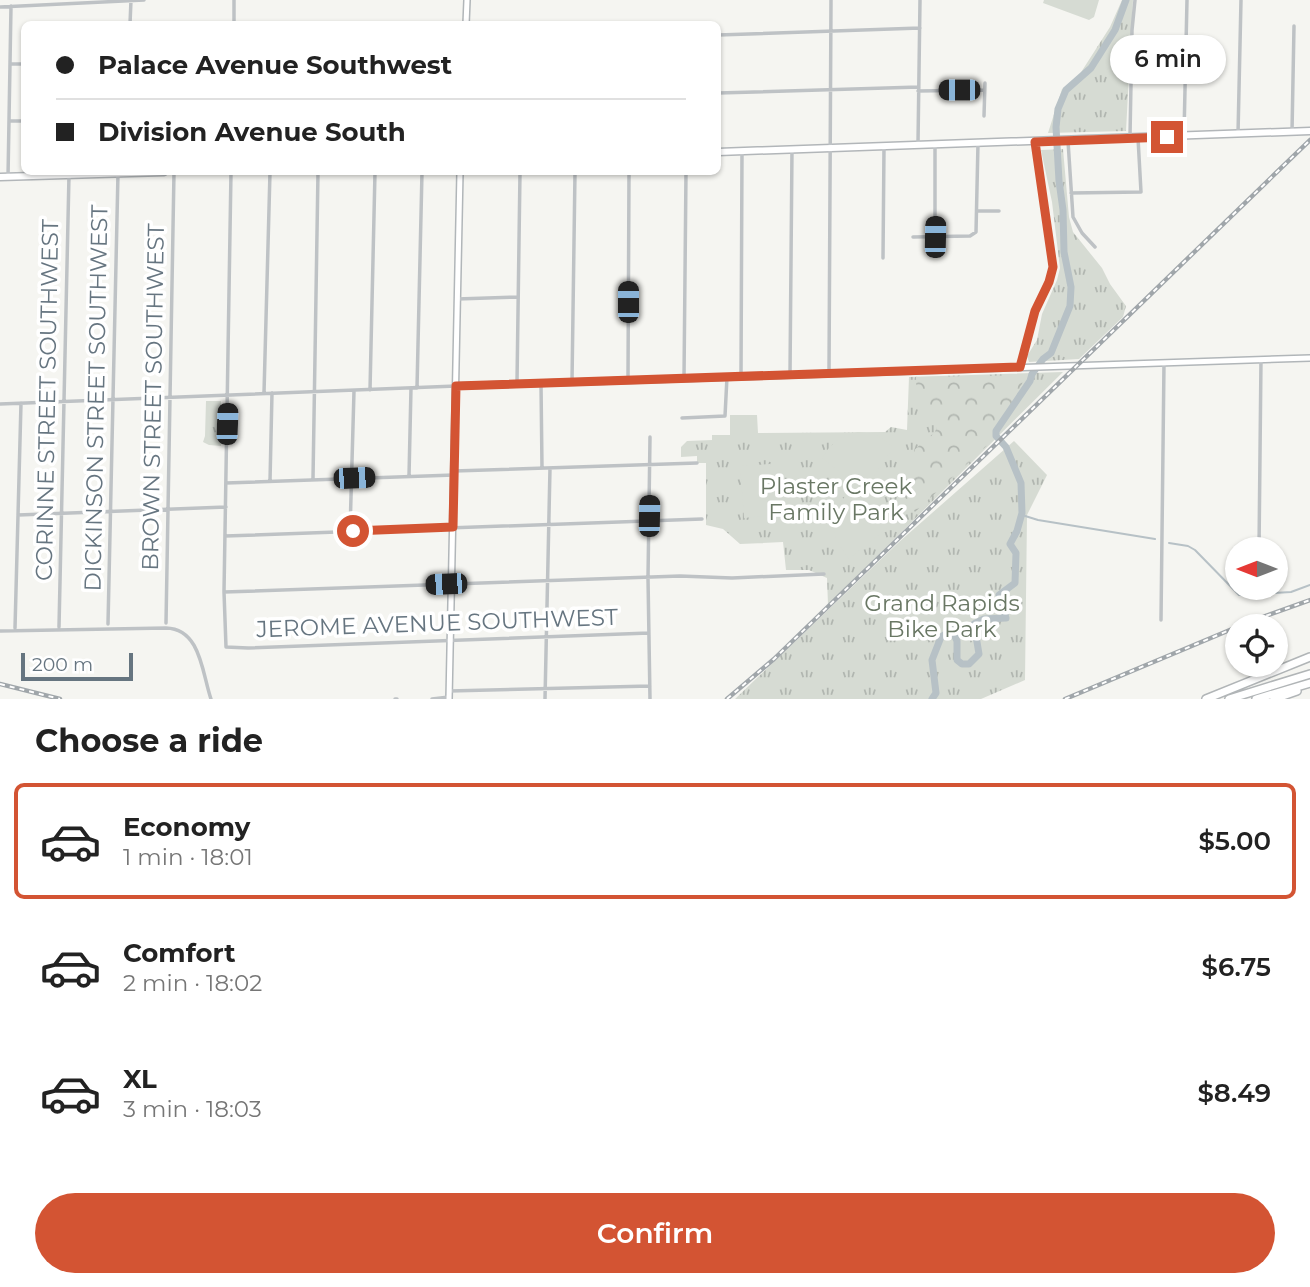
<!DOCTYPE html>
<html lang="en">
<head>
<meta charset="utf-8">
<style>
  :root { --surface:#fff; --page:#f6f6f6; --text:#222; --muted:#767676; --line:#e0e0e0; --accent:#d35433 }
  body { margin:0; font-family:Montserrat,sans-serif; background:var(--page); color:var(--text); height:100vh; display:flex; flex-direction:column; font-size:26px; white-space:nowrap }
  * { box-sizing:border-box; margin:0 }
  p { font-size:23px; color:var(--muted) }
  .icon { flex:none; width:38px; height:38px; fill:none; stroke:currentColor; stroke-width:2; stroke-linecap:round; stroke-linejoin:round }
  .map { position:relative; height:699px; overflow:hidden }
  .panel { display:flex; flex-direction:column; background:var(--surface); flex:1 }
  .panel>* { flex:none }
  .top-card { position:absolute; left:21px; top:21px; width:700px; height:154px; border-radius:10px; box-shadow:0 2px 5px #0004; display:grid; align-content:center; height:154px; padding:0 35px; background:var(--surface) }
  .needle { width:46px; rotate:270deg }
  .controls { position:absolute; left:1225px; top:537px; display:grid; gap:14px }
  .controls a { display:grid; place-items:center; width:63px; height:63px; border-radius:50%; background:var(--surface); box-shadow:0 2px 5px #0004; font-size:35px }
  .scale { position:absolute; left:21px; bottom:18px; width:112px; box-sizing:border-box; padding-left:7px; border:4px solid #667580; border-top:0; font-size:19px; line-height:24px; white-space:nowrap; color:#667580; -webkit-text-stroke:5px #fff; paint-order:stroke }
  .end { position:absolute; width:32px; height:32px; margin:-16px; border:9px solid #d35433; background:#fff; box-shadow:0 0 0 4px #fff }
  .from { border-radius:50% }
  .bubble { position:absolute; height:49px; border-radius:24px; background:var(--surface); box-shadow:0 2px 5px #0004; font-size:23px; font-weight:600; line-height:49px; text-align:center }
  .car { position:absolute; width:21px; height:42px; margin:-21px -10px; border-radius:9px; box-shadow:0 0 5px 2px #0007; background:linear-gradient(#222 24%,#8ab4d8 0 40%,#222 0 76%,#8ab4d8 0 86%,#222 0) }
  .top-card b { display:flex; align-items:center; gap:24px; height:66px; font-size:26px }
  .top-card b+b { border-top:2px solid var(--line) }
  .top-card i { width:18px; height:18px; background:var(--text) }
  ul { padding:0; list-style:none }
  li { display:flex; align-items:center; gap:21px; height:116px; margin:0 14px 10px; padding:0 21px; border:4px solid transparent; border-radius:10px }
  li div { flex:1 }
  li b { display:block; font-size:26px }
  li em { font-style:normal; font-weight:600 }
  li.active { border-color:var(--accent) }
  li>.icon { width:63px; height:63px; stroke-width:1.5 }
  h2 { padding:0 35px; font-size:32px; line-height:84px }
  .action { display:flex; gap:14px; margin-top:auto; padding:14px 35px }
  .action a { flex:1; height:80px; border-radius:42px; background:var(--accent); color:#fff; font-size:28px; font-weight:600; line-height:80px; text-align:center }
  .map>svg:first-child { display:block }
</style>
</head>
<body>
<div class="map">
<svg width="1310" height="699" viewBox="0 0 1310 699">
  <defs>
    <pattern id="grass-tufts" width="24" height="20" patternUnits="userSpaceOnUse" patternTransform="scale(1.75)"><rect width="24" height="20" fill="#d6dbd3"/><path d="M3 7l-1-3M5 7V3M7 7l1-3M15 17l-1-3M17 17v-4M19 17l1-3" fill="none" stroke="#b1b6b0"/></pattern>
    <pattern id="forest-crowns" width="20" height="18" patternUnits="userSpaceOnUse" patternTransform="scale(1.75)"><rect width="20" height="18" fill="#d6dbd3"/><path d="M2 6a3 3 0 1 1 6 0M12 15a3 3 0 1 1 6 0" fill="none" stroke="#b1b6b0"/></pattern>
  </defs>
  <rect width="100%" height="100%" fill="#f5f5f1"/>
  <path fill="url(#grass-tufts)" d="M 1122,0 L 1133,0 L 1126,131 L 1048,133 L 1062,89 L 1078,77 L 1110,27 Z
    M 1063,149 L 1069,217 L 1073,232 L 1102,268 L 1110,284 L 1126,306 L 1123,317 L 1079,359 L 1029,362 L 1027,356 L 1037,340 L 1042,314 L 1057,280 L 1060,268 L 1052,202 L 1041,150 Z
    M 1063,372 L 828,605 L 827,578 L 809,570 L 786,570 L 783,542 L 740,544 L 723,529 L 706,525 L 706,463 L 697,463 L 697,456 L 681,457 L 681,447 L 687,441 L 712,440 L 712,435 L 730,435 L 730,415 L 757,415 L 758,433 L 885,432 L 891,427 L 907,430 L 909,377 Z
    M 206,401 L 221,401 L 221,446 L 209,445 L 203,442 L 205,436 Z
    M 1014,441 L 1047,475 L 1027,515 L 1025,680 L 981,699 L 735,699 L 899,542 Z"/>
  <path fill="url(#forest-crowns)" d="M 1026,375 L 1014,401 L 990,431 L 994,439 L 915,512 L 901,492 L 909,479 L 908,472 L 914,464 L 914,450 L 935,432 L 940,418 L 917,401 L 916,377 Z"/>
  <path fill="#d6dbd3" d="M 1044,0 L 1099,0 L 1094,17 L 1089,20 L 1043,3 Z
    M 858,432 L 875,434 L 894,447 L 865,489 L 862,489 L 822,458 C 831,443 841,435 858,432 Z
    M 770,464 L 775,515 L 744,518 L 740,466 Z
    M 850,490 L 888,523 L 888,527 L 849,559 C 828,531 827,517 850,490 Z"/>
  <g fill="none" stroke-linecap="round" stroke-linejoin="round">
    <path stroke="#b7c1c6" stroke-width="2" d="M 1022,515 L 1038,520 L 1155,539
      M 1169,543 L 1188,546 L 1195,550 L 1239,595 L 1291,592 L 1310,585"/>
    <path stroke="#b7c1c6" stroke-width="7" d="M 932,699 L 936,693 L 932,660 L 941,637 L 952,630 L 957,641 L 957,660 L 962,664 L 969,664 L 979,654 L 974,624 L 984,619 L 1006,618 L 999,595 L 1015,583 L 1016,553 L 1010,544 L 1017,531 L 1022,513 L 1021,483 L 1006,447 L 996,436 L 996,431 L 1030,381 L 1032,374 L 1043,359 L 1051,353 L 1070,306 L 1071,287 L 1064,252 L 1063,210 L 1059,181 L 1056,127 L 1058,109 L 1066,90 L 1091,68 L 1115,30 L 1126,0"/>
    <defs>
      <path id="secondary" d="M 466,24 L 467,0
        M 456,386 L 1310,358
        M 449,699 L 460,172"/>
      <path id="primary" d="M 718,152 L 1310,131
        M 0,177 L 164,172"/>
      <path id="highway" d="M 1206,699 L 1310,657
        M 1229,699 L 1310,674
        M 1256,699 L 1310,683
        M 1274,699 L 1297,691"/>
    </defs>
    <use href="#secondary" stroke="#b1b6b9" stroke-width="8"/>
    <use href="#primary" stroke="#b2b6b9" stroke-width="9"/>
    <use href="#highway" stroke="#b1b5b7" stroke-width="10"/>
    <path stroke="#bec2c5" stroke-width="3.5" d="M 0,7 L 144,0
      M 130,24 L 131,0
      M 234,24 L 234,0
      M 718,35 L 920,28
      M 10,64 L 24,64
      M 918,91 L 984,90
      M 718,93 L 919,87
      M 984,116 L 985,83
      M 9,121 L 24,121
      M 1292,132 L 1294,26
      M 1184,134 L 1187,0
      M 1238,134 L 1241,0
      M 1130,136 L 1132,30 L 1135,0
      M 1068,141 L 1073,217 L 1082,233 L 1095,247
      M 918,143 L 920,0
      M 231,172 L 224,592 L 226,647 L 248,648 L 649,633
      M 8,177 L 11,6
      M 1071,193 L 1141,192 L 1138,138
      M 977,211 L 999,211
      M 913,237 L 970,236 L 976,232 L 978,143
      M 935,237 L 935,145
      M 883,258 L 884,147
      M 457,299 L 518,297
      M 1020,367 L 1034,315 L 1049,282 L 1053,264 L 1035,142
      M 829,373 L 831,0
      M 790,375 L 792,149
      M 741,376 L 742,151
      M 684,378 L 686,172
      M 628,379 L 629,172
      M 572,382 L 575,172
      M 517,383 L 520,172
      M 541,384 L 542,468
      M 417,388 L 422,172
      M 370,390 L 375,172
      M 264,393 L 270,172
      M 0,404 L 456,386
      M 682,418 L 725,416 L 727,377
      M 454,471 L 697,463
      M 409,476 L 411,388
      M 313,479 L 318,172
      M 270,481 L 272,393
      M 226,483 L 454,475
      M 18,515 L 226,507
      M 350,532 L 354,391
      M 225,536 L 702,519
      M 1259,550 L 1261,359
      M 224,592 L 680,576 L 732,578 L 824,574
      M 1161,620 L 1164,363
      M 166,623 L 174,172
      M 108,624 L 118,173
      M 59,627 L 69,175
      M 15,628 L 21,403
      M 0,631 L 166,628 C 201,629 202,673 211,699
      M 449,691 L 650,686
      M 395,699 L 397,699
      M 432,699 L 449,697
      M 545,699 L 550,468
      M 650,699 L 648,578 L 650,437"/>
    <use href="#secondary" stroke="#fff" stroke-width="5"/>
    <use href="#primary" stroke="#fff" stroke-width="6"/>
    <use href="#highway" stroke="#fff" stroke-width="7"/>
    <defs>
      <path id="rail" d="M 1238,626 L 1310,600
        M 0,684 L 60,699
        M 727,699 L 774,659 L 1310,140
        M 1065,699 L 1237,627"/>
    </defs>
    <use href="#rail" stroke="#a0a6aa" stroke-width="4.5"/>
    <use href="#rail" stroke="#fff" stroke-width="2" stroke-dasharray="5" stroke-linecap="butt"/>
  </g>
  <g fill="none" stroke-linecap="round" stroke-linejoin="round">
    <path stroke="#d35433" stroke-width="9" d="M 353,531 L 453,527 L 456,386 L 1020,367 L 1035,311 L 1049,282 L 1053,267 L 1035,142 L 1167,137"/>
  </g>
  <g text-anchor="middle" stroke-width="7" stroke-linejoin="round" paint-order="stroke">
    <g font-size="23" fill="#667580" stroke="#fff">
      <text transform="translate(153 397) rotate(-89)" y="8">BROWN STREET SOUTHWEST</text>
      <text transform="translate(96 398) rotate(-89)" y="8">DICKINSON STREET SOUTHWEST</text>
      <text transform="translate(47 400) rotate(-89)" y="8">CORINNE STREET SOUTHWEST</text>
      <text transform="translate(437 623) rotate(-2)" y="8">JEROME AVENUE SOUTHWEST</text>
    </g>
    <g font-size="23" fill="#697764" stroke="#fff">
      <text x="836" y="494">Plaster Creek<tspan x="836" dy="26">Family Park</tspan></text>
      <text x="942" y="611">Grand Rapids<tspan x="942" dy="26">Bike Park</tspan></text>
    </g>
  </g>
</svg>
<div class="controls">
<a><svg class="needle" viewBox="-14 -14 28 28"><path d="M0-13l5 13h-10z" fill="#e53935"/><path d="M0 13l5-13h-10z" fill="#767676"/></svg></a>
<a><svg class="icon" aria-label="locate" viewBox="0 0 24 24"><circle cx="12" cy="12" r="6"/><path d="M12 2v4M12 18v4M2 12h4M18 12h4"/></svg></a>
</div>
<div class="scale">200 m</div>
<i class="end from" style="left:353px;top:531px"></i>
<i class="end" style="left:1167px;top:137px"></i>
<div class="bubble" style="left:1110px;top:35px;width:116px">6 min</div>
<i class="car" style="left:959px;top:90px;rotate:270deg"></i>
<i class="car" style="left:935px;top:237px;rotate:1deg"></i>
<i class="car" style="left:628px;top:302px;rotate:0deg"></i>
<i class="car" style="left:227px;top:424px;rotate:2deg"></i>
<i class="car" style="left:354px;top:478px;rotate:88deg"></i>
<i class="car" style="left:649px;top:516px;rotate:1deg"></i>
<i class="car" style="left:446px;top:584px;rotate:268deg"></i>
<div class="top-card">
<b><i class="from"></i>Palace Avenue Southwest</b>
<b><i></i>Division Avenue South</b>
</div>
</div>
<section class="panel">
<h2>Choose a ride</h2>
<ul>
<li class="active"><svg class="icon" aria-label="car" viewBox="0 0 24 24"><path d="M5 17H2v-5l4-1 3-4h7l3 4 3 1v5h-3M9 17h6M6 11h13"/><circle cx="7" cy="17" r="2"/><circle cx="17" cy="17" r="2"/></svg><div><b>Economy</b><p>1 min · 18:01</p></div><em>$5.00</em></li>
<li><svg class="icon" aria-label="car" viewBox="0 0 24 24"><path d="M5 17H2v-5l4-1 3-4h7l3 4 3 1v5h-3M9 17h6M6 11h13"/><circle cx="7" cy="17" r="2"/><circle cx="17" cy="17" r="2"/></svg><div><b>Comfort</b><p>2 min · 18:02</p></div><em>$6.75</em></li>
<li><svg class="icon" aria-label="car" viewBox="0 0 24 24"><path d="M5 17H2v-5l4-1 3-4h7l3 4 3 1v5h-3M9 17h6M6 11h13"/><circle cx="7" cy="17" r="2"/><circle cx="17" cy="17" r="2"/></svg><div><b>XL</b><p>3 min · 18:03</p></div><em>$8.49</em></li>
</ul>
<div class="action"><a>Confirm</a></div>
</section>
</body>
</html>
